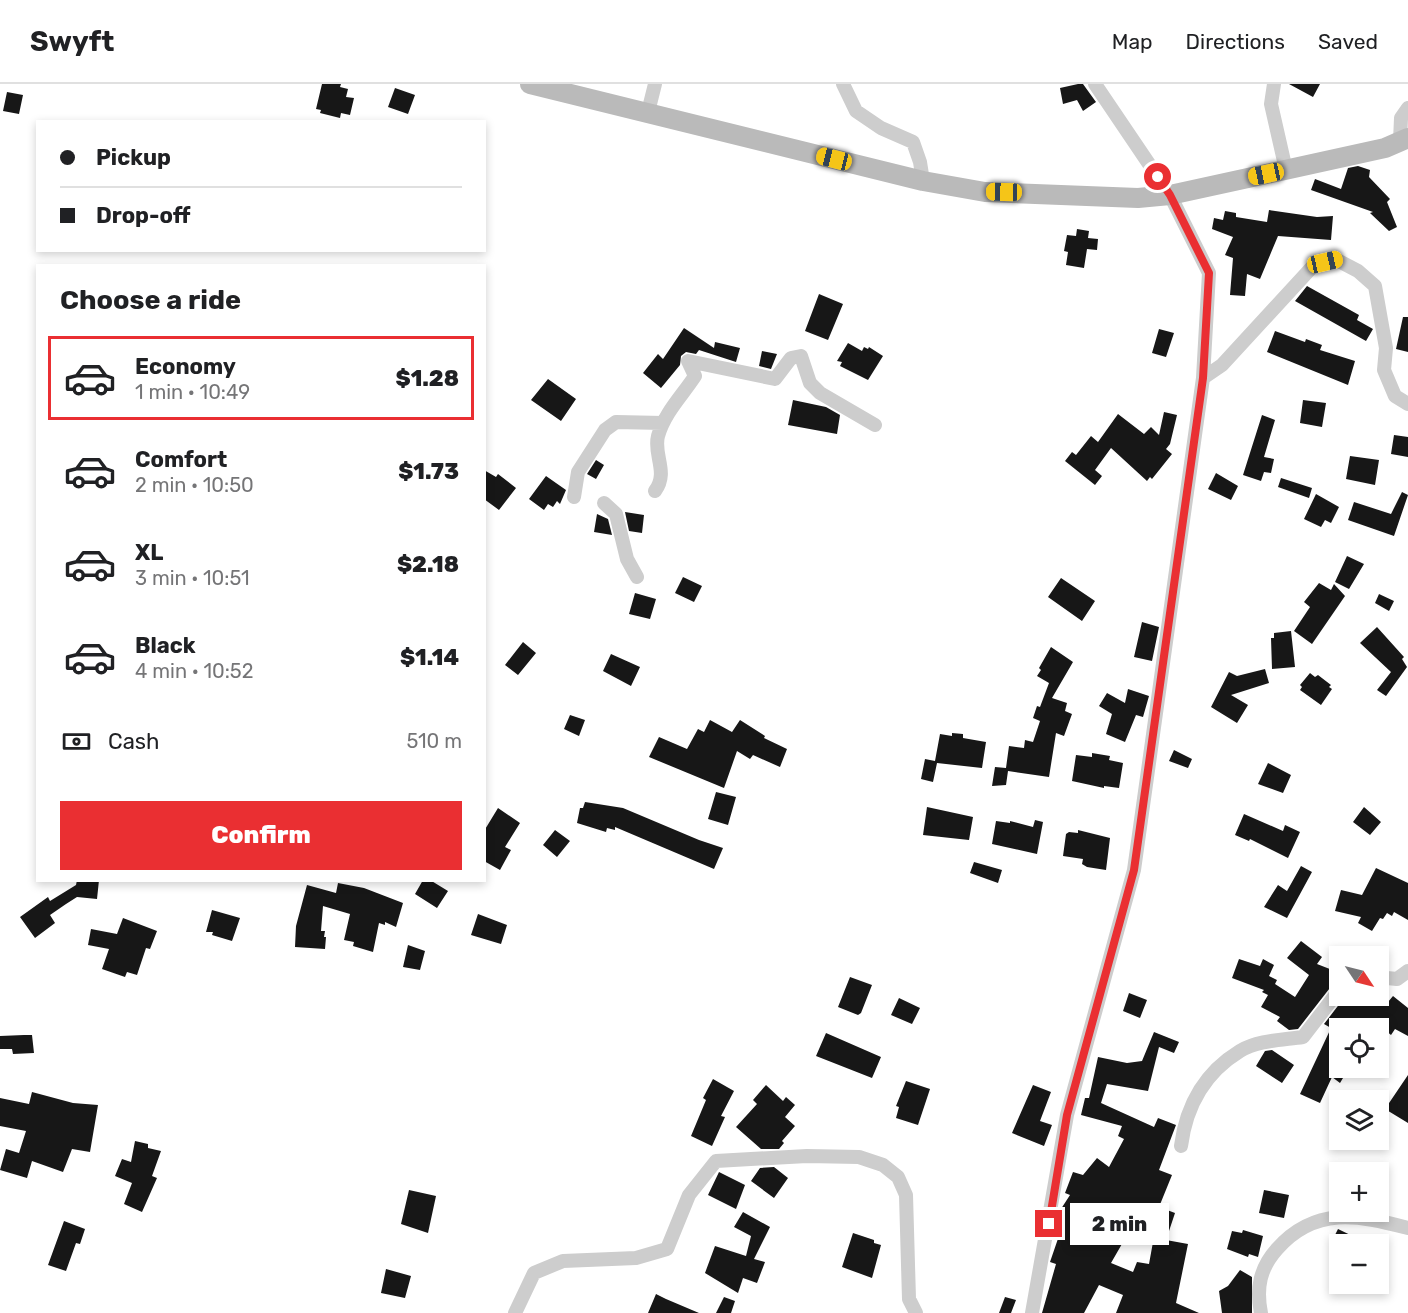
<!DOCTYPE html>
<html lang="en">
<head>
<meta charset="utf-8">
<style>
  :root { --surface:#fff; --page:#f2f2f2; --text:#202124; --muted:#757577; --line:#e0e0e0; --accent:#ea2f32 }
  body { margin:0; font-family:Rubik,sans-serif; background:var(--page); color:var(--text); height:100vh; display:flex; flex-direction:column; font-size:22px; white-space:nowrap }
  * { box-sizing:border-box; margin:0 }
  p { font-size:20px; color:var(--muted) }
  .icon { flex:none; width:33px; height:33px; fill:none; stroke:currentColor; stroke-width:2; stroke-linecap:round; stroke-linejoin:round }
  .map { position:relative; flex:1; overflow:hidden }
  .panel { position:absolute; left:36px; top:180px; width:450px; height:618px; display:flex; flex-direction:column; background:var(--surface); border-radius:0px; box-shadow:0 3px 9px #0003 }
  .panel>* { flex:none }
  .top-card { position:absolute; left:36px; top:36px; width:450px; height:132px; border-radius:0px; box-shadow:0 3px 9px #0003; display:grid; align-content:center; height:132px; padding:0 24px; background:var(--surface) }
  .needle { width:39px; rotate:125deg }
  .controls { position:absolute; left:1329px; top:862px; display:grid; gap:12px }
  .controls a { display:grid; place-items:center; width:60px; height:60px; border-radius:0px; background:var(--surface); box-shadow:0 3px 9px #0003; font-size:30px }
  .end { position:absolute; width:27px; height:27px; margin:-14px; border:8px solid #ea2f32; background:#fff; box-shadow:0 0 0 3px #fff }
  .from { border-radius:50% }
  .bubble { position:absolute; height:42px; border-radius:0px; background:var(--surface); box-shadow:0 3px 9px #0003; font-size:20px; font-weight:800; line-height:42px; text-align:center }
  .car { position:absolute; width:18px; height:36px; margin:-18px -9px; border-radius:8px; box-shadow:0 0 4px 2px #0007; background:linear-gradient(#f5c518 24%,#345 0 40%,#f5c518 0 76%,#345 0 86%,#f5c518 0) }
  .top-card b { display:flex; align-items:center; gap:21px; height:57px; font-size:22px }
  .top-card b+b { border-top:2px solid var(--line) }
  .top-card i { width:15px; height:15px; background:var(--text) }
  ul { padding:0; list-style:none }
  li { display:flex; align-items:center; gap:18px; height:84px; margin:0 12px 9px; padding:0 12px; border:3px solid transparent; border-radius:0px }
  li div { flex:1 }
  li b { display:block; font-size:22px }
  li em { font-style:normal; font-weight:800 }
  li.selected { border-color:var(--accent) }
  li>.icon { width:54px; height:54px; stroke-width:1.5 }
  h2 { padding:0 24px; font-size:27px; line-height:72px }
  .pay { display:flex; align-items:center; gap:15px; height:66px; padding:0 24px; font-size:22px }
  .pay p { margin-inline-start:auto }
  .button { display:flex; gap:12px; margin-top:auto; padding:12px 24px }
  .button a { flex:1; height:69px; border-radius:0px; background:var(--accent); color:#fff; font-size:24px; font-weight:800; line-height:69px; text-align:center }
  header { display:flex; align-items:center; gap:36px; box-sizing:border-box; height:84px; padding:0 30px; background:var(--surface); border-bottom:2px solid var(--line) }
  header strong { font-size:28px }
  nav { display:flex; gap:33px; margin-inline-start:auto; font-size:21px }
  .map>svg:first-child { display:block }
</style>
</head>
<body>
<header>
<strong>Swyft</strong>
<nav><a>Map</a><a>Directions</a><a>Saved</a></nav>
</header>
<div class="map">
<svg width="1408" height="1229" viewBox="0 0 1408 1229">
  <rect width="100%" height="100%" fill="#fff"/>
  <path fill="#171717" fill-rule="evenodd" d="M 322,0 L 341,0 L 340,3 L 348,5 L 346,13 L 354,14 L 350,31 L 341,29 L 340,34 L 320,29 L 321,26 L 316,25 Z
    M 1078,0 L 1083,0 L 1096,18 L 1083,27 L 1077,16 L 1063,20 L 1060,4 Z
    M 1289,0 L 1320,0 L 1313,13 Z
    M 395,4 L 415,11 L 408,30 L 388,23 Z
    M 7,8 L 23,11 L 19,30 L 3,27 Z
    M 1358,82 L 1370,86 L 1369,93 L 1390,115 L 1387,118 L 1397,143 L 1389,147 L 1370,129 L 1373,128 L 1311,106 L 1315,95 L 1341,105 L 1348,84 Z
    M 1269,126 L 1317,133 L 1333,132 L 1331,156 L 1278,152 L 1260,195 L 1247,190 L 1245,212 L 1230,211 L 1233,174 L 1225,171 L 1233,153 L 1212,145 L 1214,134 L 1223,136 L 1225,127 L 1236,129 L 1236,133 L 1267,138 Z
    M 1077,145 L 1089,147 L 1088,154 L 1098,155 L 1097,166 L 1087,165 L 1084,184 L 1066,181 L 1068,168 L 1064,167 L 1067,151 L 1076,152 Z
    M 1307,202 L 1359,231 L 1357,236 L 1373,245 L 1366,257 L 1295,217 Z
    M 819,210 L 843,220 L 828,256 L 805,247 Z
    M 1403,233 L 1408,233 L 1408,268 L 1396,265 Z
    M 684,244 L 714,264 L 715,258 L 740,264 L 736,278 L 699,266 L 696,270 L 686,268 L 681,272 L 680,281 L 661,304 L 643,289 L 658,270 L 663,275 Z
    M 1159,245 L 1174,249 L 1166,273 L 1152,269 Z
    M 1275,247 L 1305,258 L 1306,255 L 1322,261 L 1320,266 L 1355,277 L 1348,301 L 1267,268 Z
    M 848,259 L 862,267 L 864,263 L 868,265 L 869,263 L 883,272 L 868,296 L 840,282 L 842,278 L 837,277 Z
    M 762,267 L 777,270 L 771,285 L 759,282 Z
    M 548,295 L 576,315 L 561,337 L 531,316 Z
    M 793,316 L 826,323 L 840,331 L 837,350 L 788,341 Z
    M 1303,316 L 1326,319 L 1322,343 L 1300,339 Z
    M 1164,328 L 1177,331 L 1170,360 L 1166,365 L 1172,370 L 1152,395 L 1150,393 L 1147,397 L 1111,364 L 1095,386 L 1102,392 L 1095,401 L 1065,377 L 1072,368 L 1076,371 L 1091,352 L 1098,358 L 1118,330 L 1144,350 L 1151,343 L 1159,351 Z
    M 1262,331 L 1275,336 L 1264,373 L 1274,375 L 1271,389 L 1264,388 L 1261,397 L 1243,391 Z
    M 1394,351 L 1408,353 L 1408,373 L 1391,370 Z
    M 1350,372 L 1379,376 L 1375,401 L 1346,395 Z
    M 596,376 L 604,381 L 596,395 L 587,390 Z
    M 484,386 L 496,393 L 498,390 L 516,404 L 499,426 L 484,415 Z
    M 1216,389 L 1238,402 L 1231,416 L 1208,405 Z
    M 546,392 L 566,406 L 560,420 L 557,417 L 553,423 L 548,420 L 544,426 L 529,415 Z
    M 1281,394 L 1312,404 L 1309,414 L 1278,403 Z
    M 1402,408 L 1408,411 L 1394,452 L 1348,436 L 1354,418 L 1391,430 Z
    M 1316,410 L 1339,423 L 1331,439 L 1325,436 L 1321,443 L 1304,435 Z
    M 625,428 L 644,431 L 642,449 L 629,447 Z
    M 597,430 L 608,435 L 612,451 L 594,448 Z
    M 1347,472 L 1364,480 L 1349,505 L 1335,498 Z
    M 683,493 L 702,502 L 694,518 L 675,509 Z
    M 1061,494 L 1095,517 L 1082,537 L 1048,513 Z
    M 1319,499 L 1331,506 L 1334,500 L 1345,512 L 1312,560 L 1294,547 L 1310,523 L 1304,518 Z
    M 635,509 L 656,515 L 650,535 L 629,530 Z
    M 1379,510 L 1394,517 L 1389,527 L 1375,519 Z
    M 1142,538 L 1159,543 L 1152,577 L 1134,573 Z
    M 1377,543 L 1404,573 L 1402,575 L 1407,583 L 1386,612 L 1377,606 L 1391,588 L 1360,559 Z
    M 1291,547 L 1295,583 L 1272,585 L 1271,554 L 1274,554 L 1274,549 Z
    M 523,558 L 536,569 L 518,591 L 505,581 Z
    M 1051,563 L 1073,578 L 1052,614 L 1067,619 L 1065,627 L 1072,630 L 1064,652 L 1056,649 L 1049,693 L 1008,687 L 1006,701 L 992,702 L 995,683 L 1006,684 L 1009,662 L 1024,664 L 1025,656 L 1033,658 L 1040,637 L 1033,634 L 1037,622 L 1040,623 L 1049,599 L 1037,592 L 1041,586 L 1039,584 Z
    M 611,570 L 640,583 L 631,602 L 603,587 Z
    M 1265,585 L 1269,599 L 1231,611 L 1248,621 L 1237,639 L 1211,623 L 1229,588 L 1237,592 Z
    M 1310,589 L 1315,593 L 1318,591 L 1331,601 L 1329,603 L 1332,605 L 1321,621 L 1300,606 L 1302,603 L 1300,601 Z
    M 1128,605 L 1149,612 L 1143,633 L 1136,631 L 1125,658 L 1106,650 L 1112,630 L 1099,622 L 1107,609 L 1125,619 Z
    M 570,631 L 585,636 L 579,652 L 564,645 Z
    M 710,636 L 732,648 L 740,636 L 765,652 L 764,654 L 787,665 L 780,683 L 753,671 L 750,675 L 737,667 L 724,704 L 649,673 L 659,653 L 687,665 L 698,645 L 704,648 Z
    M 952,649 L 963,650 L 963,654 L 986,658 L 982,684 L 937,679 L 933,698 L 921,695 L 925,675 L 935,677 L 940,650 L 952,652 Z
    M 1174,666 L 1192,675 L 1188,684 L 1169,677 Z
    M 1092,669 L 1110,672 L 1109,676 L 1123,679 L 1119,704 L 1104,702 L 1104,704 L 1072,697 L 1076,671 L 1092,673 Z
    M 1268,679 L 1291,691 L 1283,709 L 1258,700 Z
    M 716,708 L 736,713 L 728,741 L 708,735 Z
    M 585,718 L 623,724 L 699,756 L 723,764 L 714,785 L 615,743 L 615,746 L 607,744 L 606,748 L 577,739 L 580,724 L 583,724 Z
    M 927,723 L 973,733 L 969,756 L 923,751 Z
    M 1364,723 L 1381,738 L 1370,751 L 1353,738 Z
    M 498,724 L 520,739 L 505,763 L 511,766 L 500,786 L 484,777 L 484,747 Z
    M 1244,730 L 1283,747 L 1285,741 L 1300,748 L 1288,774 L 1250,755 L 1249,757 L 1235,751 Z
    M 1035,736 L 1043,738 L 1037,770 L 992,760 L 996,737 L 1010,739 L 1010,737 L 1033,743 Z
    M 555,746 L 570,757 L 557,773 L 543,761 Z
    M 1078,746 L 1110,754 L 1106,786 L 1087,783 L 1082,780 L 1083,775 L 1063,772 L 1066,750 L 1069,748 L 1078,749 Z
    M 974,778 L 1002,786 L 998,799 L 970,789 Z
    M 1301,782 L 1312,788 L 1287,834 L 1264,823 L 1278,801 L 1287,807 Z
    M 1376,784 L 1408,799 L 1408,836 L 1394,828 L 1392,832 L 1387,829 L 1383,835 L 1380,834 L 1372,847 L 1358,839 L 1361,833 L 1335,827 L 1341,806 L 1362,811 Z
    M 77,796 L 99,796 L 97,815 L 77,813 L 66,820 L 50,831 L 55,839 L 35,854 L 20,833 L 48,813 L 50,817 L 76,801 Z
    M 423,796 L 430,796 L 448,807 L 437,824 L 415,810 Z
    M 338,799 L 364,804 L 403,819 L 396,843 L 385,838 L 385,841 L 379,839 L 373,868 L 353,862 L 354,858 L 344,856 L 350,830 L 323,822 L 321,847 L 325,847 L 324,853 L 326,853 L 325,865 L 295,863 L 296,842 L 307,801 L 336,809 Z
    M 212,826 L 240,834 L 232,857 L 212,851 L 213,848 L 206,848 Z
    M 478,830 L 507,841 L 501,860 L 471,851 Z
    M 123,834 L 157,847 L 150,865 L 146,864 L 137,891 L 127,888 L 125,893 L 102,885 L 109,865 L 88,861 L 91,845 L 117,850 Z
    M 1301,857 L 1322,873 L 1317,880 L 1340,889 L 1340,896 L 1333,900 L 1298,945 L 1289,946 L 1277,937 L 1280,933 L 1261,923 L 1268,911 L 1262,908 L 1264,906 L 1232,894 L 1239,875 L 1260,882 L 1263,875 L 1274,881 L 1269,892 L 1277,896 L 1275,900 L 1295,913 L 1309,891 L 1287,874 Z
    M 408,861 L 425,867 L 420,886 L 403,883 Z
    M 850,893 L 872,901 L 861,929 L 858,931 L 838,923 Z
    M 1129,909 L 1147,916 L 1140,934 L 1123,927 Z
    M 1356,912 L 1381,912 L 1388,918 L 1393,912 L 1408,924 L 1408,952 L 1395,945 L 1391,951 L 1378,940 L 1373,945 L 1340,945 L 1340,984 L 1349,984 L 1340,999 L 1332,993 L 1320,1019 L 1300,1010 L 1331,944 L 1324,940 L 1344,914 L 1350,919 Z
    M 899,914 L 920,924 L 912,940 L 891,931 Z
    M 1154,948 L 1179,958 L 1174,969 L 1159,963 L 1148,1007 L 1107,1000 L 1101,1019 L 1154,1043 L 1158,1034 L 1176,1041 L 1159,1086 L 1172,1091 L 1159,1123 L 1175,1129 L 1166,1156 L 1188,1160 L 1176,1219 L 1199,1229 L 1116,1229 L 1123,1211 L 1099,1201 L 1084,1229 L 1042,1229 L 1056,1180 L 1050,1178 L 1062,1143 L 1057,1140 L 1059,1128 L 1070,1111 L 1065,1109 L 1073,1088 L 1083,1091 L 1097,1074 L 1109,1083 L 1124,1055 L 1118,1052 L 1122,1042 L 1081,1031 L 1085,1014 L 1089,1014 L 1098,973 L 1127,979 L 1142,977 ZM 1134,1139 L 1155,1147 L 1149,1180 L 1137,1178 L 1133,1188 L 1111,1179 Z
    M 826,949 L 881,973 L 872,994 L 816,972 Z
    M 24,951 L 32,951 L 34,969 L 13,970 L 12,965 L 0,965 L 0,952 Z
    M 1272,966 L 1294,981 L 1282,999 L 1256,982 L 1265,967 Z
    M 1408,991 L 1408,1039 L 1385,1025 Z
    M 713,995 L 734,1007 L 721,1032 L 725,1033 L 712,1062 L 691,1052 L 706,1016 L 703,1014 Z
    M 906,997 L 930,1005 L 918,1041 L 896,1034 L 899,1023 L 896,1022 Z
    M 766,1001 L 783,1017 L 786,1013 L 795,1021 L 785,1033 L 795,1042 L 782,1057 L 784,1059 L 779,1065 L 761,1065 L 736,1043 L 757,1020 L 753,1016 Z
    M 1033,1001 L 1051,1008 L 1040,1037 L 1052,1041 L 1044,1062 L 1012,1049 Z
    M 32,1008 L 73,1019 L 98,1021 L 90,1068 L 72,1065 L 63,1088 L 32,1077 L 27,1094 L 0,1086 L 6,1065 L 19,1069 L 26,1047 L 0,1042 L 0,1014 L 29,1020 Z
    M 135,1057 L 148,1060 L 148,1064 L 161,1067 L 152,1092 L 157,1094 L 142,1128 L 124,1120 L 132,1099 L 115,1092 L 122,1075 L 131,1078 Z
    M 774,1083 L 788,1094 L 774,1114 L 751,1097 L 760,1084 Z
    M 719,1088 L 745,1101 L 736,1125 L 708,1111 Z
    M 409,1106 L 436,1112 L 428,1149 L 401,1140 Z
    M 1264,1106 L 1289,1111 L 1284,1134 L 1259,1129 Z
    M 743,1128 L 770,1143 L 754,1175 L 765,1178 L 757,1199 L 743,1194 L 738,1209 L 705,1189 L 715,1162 L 746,1172 L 751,1152 L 734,1143 Z
    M 64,1137 L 85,1145 L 80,1160 L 76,1159 L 66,1187 L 48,1181 Z
    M 1338,1145 L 1371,1161 L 1330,1161 Z
    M 1243,1146 L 1263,1152 L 1258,1173 L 1249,1170 L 1248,1173 L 1227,1165 L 1232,1147 L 1242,1149 Z
    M 853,1149 L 874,1156 L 874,1159 L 881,1161 L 872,1194 L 842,1183 Z
    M 386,1185 L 411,1192 L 405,1214 L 381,1209 Z
    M 1240,1186 L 1252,1193 L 1252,1229 L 1222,1229 L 1219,1207 L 1228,1202 Z
    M 656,1210 L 666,1215 L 699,1229 L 648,1229 Z
    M 724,1213 L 735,1217 L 731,1229 L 716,1229 Z
    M 1005,1213 L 1016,1216 L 1011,1229 L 999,1229 Z"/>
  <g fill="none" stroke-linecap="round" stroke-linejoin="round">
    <path stroke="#cdcdcd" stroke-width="14" d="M 843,0 L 856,27 L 881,44 L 913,58 L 920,78 L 923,97
      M 1274,0 L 1271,20 L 1286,86
      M 648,28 L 655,0
      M 1400,57 L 1401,34 L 1408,24
      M 1203,294 L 1222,281 L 1314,181 L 1337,176 L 1358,187 L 1375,202 L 1386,264 L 1384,286 L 1395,312 L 1408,320
      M 655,407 C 669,388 653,371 658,352 C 665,328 682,312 695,292 L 688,277 L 775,295 L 791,274 L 801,272 L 810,299 L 820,309 L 875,341
      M 574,413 L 578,388 L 605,346 L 616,338 L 663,339
      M 604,419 L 616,430 L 627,475 L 637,493
      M 1378,888 L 1387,894 L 1397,895 L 1408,887
      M 1181,1062 C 1186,1023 1204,989 1240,967 C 1258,956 1283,956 1303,953 L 1340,905
      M 515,1229 L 534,1189 L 563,1177 L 636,1174 L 667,1165 L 689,1111 L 716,1077 L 807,1072 L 859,1073 L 883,1081 L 898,1093 L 906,1111 L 909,1215 L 916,1229
      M 1032,1229 L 1067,1031 L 1134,786 L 1203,294 L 1209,189 L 1170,111 L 1095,0
      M 1261,1229 C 1256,1204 1260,1184 1277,1165 C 1315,1122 1358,1131 1408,1144"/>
    <path stroke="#bababa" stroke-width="20" d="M 530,0 L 923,97 L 985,108 L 1138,114 L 1170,111 L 1385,64 L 1408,54"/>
  </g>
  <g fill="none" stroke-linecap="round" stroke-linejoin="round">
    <path stroke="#ea2f32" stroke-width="8" d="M 1049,1140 L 1067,1031 L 1134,786 L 1203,294 L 1209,189 L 1170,111 L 1158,93"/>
  </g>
</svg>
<div class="controls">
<a><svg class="needle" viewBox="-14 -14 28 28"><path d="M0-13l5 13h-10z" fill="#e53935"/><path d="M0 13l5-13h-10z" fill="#757577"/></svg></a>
<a><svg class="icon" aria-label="locate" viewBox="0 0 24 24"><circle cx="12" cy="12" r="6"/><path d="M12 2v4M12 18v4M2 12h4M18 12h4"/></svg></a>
<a><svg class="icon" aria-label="layers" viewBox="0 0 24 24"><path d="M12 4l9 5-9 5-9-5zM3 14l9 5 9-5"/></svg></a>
<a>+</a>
<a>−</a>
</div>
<i class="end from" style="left:1158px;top:93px"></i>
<i class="end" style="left:1049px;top:1140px"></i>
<div class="bubble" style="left:1070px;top:1119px;width:99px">2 min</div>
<i class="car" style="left:834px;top:75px;rotate:284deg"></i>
<i class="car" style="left:1266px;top:90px;rotate:258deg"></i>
<i class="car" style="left:1004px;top:108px;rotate:271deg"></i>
<i class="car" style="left:1325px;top:178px;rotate:77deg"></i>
<div class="top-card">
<b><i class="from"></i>Pickup</b>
<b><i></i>Drop-off</b>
</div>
<section class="panel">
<h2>Choose a ride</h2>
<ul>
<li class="selected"><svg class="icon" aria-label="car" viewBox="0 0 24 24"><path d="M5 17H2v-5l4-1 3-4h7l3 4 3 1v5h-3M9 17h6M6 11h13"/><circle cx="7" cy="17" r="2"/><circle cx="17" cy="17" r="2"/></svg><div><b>Economy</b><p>1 min · 10:49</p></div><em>$1.28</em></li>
<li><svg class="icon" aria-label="car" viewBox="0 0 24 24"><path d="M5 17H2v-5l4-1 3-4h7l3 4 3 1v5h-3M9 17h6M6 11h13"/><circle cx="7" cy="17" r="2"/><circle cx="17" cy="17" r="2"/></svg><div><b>Comfort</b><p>2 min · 10:50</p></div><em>$1.73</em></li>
<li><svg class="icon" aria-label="car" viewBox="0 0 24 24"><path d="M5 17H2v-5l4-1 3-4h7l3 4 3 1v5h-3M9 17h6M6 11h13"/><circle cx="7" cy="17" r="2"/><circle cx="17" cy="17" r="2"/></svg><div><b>XL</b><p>3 min · 10:51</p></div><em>$2.18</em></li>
<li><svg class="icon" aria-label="car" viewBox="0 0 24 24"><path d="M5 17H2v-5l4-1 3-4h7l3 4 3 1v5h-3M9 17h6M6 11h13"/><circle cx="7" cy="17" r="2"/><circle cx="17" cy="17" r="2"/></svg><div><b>Black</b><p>4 min · 10:52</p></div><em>$1.14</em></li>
</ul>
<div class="pay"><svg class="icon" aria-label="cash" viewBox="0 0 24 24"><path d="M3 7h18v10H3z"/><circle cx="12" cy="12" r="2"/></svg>Cash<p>510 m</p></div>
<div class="button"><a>Confirm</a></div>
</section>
</div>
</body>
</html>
